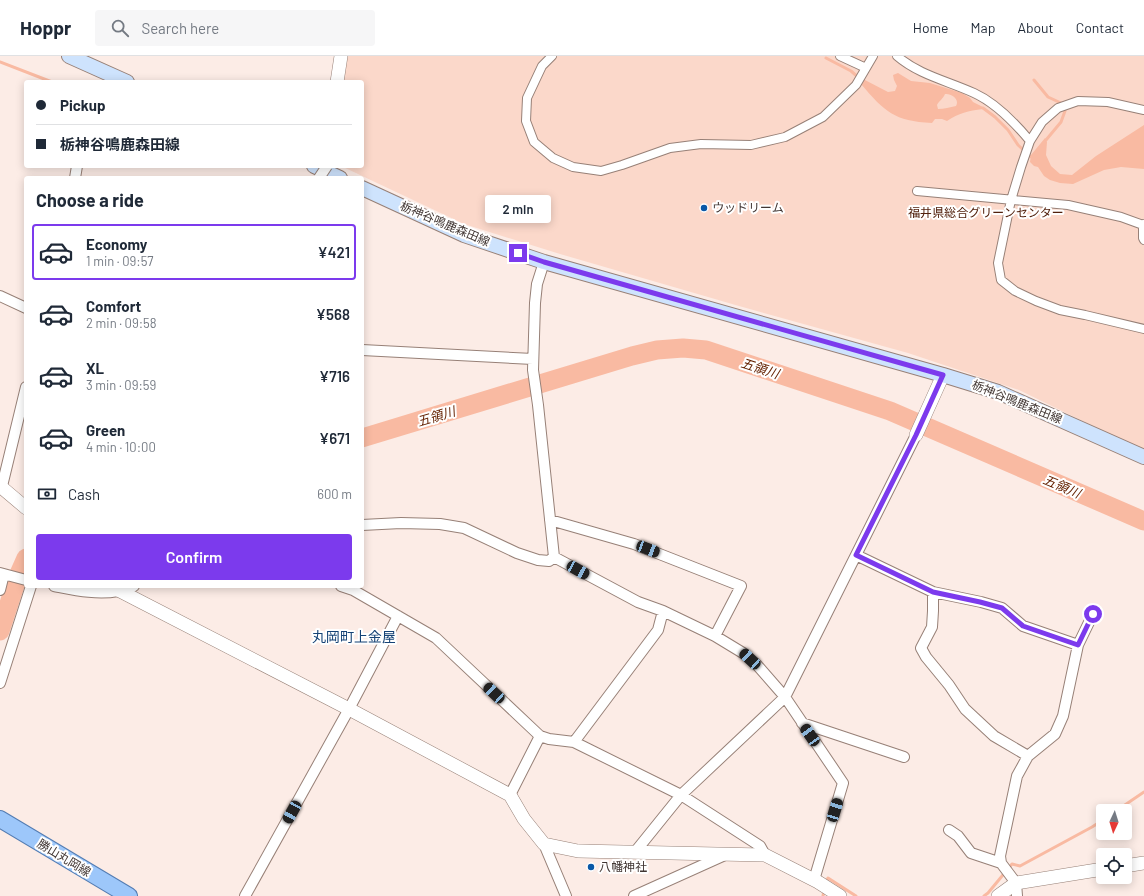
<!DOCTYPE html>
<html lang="en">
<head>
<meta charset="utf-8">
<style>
  :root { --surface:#fff; --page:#f6f6f7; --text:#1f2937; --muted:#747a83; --line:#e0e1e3; --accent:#7c3aed }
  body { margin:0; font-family:Barlow,"Noto Sans JP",sans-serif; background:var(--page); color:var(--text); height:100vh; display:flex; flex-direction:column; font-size:15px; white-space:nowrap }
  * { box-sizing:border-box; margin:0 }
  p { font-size:13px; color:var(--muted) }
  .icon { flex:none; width:22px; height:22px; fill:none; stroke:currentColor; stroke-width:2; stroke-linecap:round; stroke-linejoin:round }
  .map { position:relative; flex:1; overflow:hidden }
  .drawer { position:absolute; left:24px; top:120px; width:340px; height:412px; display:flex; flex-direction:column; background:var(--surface); border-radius:4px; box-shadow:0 2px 10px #0003 }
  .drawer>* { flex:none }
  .hud { position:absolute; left:24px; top:24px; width:340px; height:88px; border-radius:4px; box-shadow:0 2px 10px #0003; display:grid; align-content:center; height:88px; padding:0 12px; background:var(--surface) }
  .needle { width:26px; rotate:184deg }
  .buttons { position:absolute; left:1096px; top:748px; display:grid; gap:8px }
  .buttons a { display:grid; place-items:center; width:36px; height:36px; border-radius:4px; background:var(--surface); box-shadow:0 2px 10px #0003; font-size:20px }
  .end { position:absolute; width:18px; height:18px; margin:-9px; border:5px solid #7c3aed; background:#fff; box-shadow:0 0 0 2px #fff }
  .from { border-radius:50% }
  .bubble { position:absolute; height:28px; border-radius:4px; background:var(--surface); box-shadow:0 2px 10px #0003; font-size:13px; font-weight:600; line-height:28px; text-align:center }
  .car { position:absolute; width:12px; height:24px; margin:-12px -6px; border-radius:5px; box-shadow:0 0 3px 1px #0007; background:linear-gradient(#222 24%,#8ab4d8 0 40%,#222 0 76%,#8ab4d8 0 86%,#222 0) }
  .hud b { display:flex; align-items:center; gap:14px; height:38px; font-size:15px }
  .hud b+b { border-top:1px solid var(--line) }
  .hud i { width:10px; height:10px; background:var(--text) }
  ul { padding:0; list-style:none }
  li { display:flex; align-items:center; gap:12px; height:56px; margin:0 8px 6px; padding:0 4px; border:2px solid transparent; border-radius:4px }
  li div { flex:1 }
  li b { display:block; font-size:15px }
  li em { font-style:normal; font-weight:600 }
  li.active { border-color:var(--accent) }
  li>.icon { width:36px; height:36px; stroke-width:1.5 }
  h2 { padding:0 12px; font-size:18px; line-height:48px }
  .pay { display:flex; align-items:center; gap:10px; height:44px; padding:0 12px; font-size:15px }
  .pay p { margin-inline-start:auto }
  .action { display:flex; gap:8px; margin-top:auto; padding:8px 12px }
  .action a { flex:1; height:46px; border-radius:4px; background:var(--accent); color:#fff; font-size:16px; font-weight:600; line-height:46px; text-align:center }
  header { display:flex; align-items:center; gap:24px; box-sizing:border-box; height:56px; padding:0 20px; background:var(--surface); border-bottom:1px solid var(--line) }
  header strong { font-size:19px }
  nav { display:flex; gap:22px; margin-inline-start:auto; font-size:14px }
  .search { width:280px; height:36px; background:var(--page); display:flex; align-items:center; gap:10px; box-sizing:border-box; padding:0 14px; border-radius:4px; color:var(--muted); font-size:15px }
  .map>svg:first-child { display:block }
</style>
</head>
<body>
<header>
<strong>Hoppr</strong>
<div class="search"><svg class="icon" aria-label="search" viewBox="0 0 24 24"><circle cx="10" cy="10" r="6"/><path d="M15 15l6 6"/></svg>Search here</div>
<nav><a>Home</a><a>Map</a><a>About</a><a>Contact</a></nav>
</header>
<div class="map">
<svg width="1144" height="840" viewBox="0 0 1144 840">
  <rect width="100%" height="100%" fill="#fcece6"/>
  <path fill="#fbd8ca" d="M 347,0 L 1144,0 L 1144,395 L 1019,334 L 908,297 L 739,250 L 560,198 L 464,168 L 341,110 L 362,110 L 362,26 L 343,26 Z"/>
  <path fill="#f9baa2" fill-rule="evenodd" d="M 898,17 L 911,25 L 930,27 L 962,37 L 970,42 L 973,46 L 983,51 L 983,53 C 968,55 959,57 947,65 L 942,63 L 935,63 L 932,67 C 894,65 885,56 861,28 L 863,23 L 888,36 L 895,35 L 897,30 L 894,24 L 893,19 ZM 945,38 C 951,37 960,43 956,50 C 950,51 944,53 938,53 L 937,49 C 939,45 943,43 945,38 Z
    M 1144,69 L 1144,113 L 1121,111 L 1104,114 L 1073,128 L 1060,127 L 1050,124 L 1044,120 L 1038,111 L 1034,110 L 1030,106 L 1031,99 L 1045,82 L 1047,86 L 1046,99 L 1051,110 L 1060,118 L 1072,119 L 1096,100 Z"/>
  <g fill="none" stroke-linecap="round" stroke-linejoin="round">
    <path stroke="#f9baa2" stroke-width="3" d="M 826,2 L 851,15 L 859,22
      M 0,6 L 52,26
      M 1034,24 L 1048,41 L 1061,47 L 1065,55 L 1061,66 L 1046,84
      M 983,52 L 995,61 L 1008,74 L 1018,89 L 1031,101
      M 1116,755 L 1144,736
      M 826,826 L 828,822 L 856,840
      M 823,840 L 824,834
      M 984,840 L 988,837 L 1012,808 L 1020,810 L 1092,771 L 1103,764"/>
    <path stroke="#f9baa2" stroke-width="19" d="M 362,382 L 632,300 L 657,294 L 683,292 L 706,294 L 890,355 L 1144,465
      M 0,575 L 18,520 L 26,502"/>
    <defs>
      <path id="pedestrian" d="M 552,0 L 542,10 L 527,42 L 526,65 L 534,86 L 553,102 L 573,111 L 601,115 L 622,109 L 670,92 L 701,88 L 751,89 L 785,81 L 823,61 L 856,29 L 873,0
        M 840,0 L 866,12
        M 897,0 C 919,19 948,25 974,37 C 996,47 1015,67 1030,85
        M 1144,54 L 1108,46 L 1078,45 L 1058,52 L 1042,66 L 1030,85 L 1021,111 L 1011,144 L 998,207 L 1001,224 L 1015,235 L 1036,245 L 1060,254 L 1085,259 L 1144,273
        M 917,135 L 1068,149 L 1121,161 L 1143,169
        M 1144,168 L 1143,169 L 1143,182 L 1144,184"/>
      <path id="minor" d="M 75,122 L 77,110
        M 544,206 L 537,228 L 535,247 L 533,314 L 538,349 L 554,501
        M 0,240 L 26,252
        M 362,294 L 533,303
        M 2,430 L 26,331
        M 550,464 L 634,488 L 741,530 L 715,580
        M 362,469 L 401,467 L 440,468 L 464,472 L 517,497 L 538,504 L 549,505 L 554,501 L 638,546 L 663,555 L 715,580 L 743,597 L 757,609 L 785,641 L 843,727 L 814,824
        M 856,499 L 933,536 L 933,555 L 932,571 L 921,592 L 926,601 L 949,629 L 965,653 L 994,680 L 1028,700
        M 0,517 L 26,524
        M 54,530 C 75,534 97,539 118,535 C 124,534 129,532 134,530
        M 341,530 L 353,534 L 436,582 L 540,680 L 549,683 L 574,686 L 681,739 L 760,790 L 765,799
        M 0,534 L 4,518
        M 933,536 L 981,546 L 1002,552 L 1023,570 L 1078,589
        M 0,627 L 31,530
        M 802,667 L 904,701
        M 574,686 L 658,574 L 663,555
        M 510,739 L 540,680
        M 949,774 L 958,780 L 971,797 L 1001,807
        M 544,788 L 566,840
        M 635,796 L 681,739 L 785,641 L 916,379
        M 245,840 L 349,653 L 398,560
        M 634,840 L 725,799
        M 1017,840 L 1016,827 L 1001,807 L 1000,800 L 1017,720 L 1028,700 L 1055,678 L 1063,660 L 1078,589 L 1093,558"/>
      <path id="tertiary" d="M 337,26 L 341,0
        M 916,379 L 943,319
        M 0,430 L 26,452
        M 114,530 L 120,535 L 349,653 L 510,739 L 524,763 L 544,788 L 578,795 L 765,799 L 818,826 L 840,840
        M 1125,810 L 1144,807
        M 998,840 L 1016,827 L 1103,813"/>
      <path id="secondary" d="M 69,0 L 127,26
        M 314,110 L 340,122
        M 362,132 L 464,179 L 544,206 L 943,319 L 998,336 L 1144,401"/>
      <path id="primary" d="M 0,763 L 129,840"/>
    </defs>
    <use href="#pedestrian" stroke="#978077" stroke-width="10"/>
    <use href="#minor" stroke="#978077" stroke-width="12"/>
    <use href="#tertiary" stroke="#978077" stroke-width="14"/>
    <use href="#secondary" stroke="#978077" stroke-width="16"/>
    <use href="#primary" stroke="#537cb2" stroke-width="18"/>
    <use href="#pedestrian" stroke="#fff" stroke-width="8"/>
    <use href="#minor" stroke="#fff" stroke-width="10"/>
    <use href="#tertiary" stroke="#fff" stroke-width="13"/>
    <use href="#secondary" stroke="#cee3fd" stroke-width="14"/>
    <use href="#primary" stroke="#9dc7fa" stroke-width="16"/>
    <defs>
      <path id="minor-bridge" d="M 319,122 L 327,110"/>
    </defs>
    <use href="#minor-bridge" stroke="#978077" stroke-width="12" stroke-linecap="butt"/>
    <use href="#minor-bridge" stroke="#fff" stroke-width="10"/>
  </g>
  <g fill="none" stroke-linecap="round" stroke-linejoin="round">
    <path stroke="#7c3aed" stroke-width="5" d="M 518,197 L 544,206 L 943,319 L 916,379 L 856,499 L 933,536 L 980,546 L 1002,552 L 1023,570 L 1078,589 L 1093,558"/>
  </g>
  <g fill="#0958a7" stroke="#fff" stroke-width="1.5">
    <circle cx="704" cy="152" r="4"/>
    <circle cx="591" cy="811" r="4"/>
  </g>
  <g text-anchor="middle" stroke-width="4" stroke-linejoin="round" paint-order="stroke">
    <g font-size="12" fill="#413633" stroke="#fff" text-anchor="start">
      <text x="712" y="156">ウッドリーム</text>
      <text x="599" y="815">八幡神社</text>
    </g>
    <g font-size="12" fill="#51200c" stroke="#fff">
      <text x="986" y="161">福井県総合グリーンセンター</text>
    </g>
    <g font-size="12" fill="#413633" stroke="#fff">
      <text transform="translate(445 168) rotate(23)" y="4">栃神谷鳴鹿森田線</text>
      <text transform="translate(1017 346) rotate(22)" y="4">栃神谷鳴鹿森田線</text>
      <text transform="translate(64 802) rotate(31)" y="4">勝山丸岡線</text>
    </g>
    <g font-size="13" font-style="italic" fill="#642101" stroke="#fff">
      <text transform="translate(760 312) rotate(18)" y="5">五領川</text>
      <text transform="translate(436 360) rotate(-17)" y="5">五領川</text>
      <text transform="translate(1062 430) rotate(23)" y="5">五領川</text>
    </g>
    <g font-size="14" fill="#154275" stroke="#fff">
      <text x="354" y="586">丸岡町上金屋</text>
    </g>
  </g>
</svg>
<div class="buttons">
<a><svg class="needle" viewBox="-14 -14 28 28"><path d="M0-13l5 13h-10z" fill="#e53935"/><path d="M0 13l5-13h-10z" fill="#747a83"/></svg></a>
<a><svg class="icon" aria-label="locate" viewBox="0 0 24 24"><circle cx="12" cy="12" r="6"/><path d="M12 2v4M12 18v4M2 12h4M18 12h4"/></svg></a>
</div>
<i class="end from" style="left:1093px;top:558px"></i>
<i class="end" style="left:518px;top:197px"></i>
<div class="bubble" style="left:485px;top:139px;width:66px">2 min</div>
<i class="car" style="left:648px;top:493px;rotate:111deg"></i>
<i class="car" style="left:578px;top:514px;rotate:119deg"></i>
<i class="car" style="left:750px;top:603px;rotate:313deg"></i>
<i class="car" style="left:494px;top:637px;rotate:313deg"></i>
<i class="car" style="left:810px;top:679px;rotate:325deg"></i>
<i class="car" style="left:835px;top:754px;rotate:17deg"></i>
<i class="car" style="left:292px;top:756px;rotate:209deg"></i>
<div class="hud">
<b><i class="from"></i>Pickup</b>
<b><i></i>栃神谷鳴鹿森田線</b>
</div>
<section class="drawer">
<h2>Choose a ride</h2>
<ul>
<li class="active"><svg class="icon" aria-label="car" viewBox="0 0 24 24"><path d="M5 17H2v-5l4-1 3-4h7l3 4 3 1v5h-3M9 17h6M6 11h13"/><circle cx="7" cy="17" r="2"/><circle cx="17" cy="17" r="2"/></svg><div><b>Economy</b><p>1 min · 09:57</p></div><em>¥421</em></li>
<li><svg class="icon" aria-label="car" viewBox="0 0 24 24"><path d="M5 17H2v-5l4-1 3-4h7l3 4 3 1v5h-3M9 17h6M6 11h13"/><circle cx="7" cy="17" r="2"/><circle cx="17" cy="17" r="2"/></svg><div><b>Comfort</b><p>2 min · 09:58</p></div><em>¥568</em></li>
<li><svg class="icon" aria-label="car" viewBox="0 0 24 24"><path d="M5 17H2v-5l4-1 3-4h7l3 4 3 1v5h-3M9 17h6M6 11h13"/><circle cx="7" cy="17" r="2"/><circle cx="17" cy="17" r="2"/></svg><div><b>XL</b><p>3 min · 09:59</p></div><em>¥716</em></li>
<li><svg class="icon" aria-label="car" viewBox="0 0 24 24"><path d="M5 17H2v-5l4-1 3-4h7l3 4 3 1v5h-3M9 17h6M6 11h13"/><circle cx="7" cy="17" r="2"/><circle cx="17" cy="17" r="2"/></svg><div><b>Green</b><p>4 min · 10:00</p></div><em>¥671</em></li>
</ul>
<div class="pay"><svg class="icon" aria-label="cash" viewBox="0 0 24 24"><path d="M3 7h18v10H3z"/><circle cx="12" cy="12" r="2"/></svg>Cash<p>600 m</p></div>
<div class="action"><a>Confirm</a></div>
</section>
</div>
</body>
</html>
